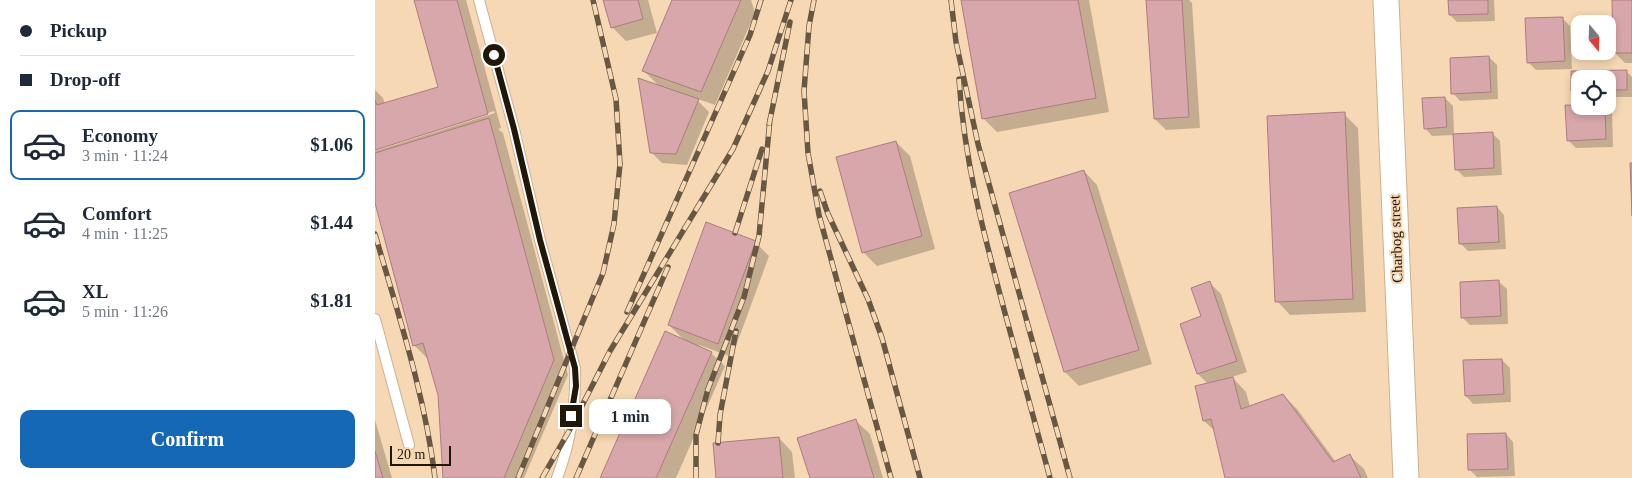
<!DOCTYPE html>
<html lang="en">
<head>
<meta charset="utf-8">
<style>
  :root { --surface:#fff; --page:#f6f6f7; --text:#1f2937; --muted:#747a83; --line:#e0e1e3; --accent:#1468b6 }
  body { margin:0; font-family:Georgia,serif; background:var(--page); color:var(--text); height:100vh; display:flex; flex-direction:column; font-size:19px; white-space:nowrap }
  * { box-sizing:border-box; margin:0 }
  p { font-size:16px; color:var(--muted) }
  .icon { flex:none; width:28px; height:28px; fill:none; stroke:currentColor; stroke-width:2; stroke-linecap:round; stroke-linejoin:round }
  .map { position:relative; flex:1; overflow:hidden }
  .panel { display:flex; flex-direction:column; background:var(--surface); width:375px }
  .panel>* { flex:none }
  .banner { display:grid; align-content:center; height:110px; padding:0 20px; background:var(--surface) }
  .needle { width:32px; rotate:161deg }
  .buttons { position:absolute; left:1196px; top:15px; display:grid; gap:10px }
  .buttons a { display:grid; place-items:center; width:45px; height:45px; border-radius:10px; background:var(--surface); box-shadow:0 2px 8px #0003; font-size:25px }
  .scale { position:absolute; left:15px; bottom:12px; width:61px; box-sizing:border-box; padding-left:5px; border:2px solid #211709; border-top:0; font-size:14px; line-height:18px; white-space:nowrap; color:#211709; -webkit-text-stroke:4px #f6d8b4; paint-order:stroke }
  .end { position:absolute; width:22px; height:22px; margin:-11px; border:6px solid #211709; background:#fff; box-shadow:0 0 0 2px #fff }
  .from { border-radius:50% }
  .bubble { position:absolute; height:35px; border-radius:10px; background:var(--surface); box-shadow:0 2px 8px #0003; font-size:16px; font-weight:700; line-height:35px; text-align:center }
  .banner b { display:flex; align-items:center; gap:18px; height:48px; font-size:19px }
  .banner b+b { border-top:1px solid var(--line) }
  .banner i { width:12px; height:12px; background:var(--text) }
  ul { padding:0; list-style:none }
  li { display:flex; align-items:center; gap:15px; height:70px; margin:0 10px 8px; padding:0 10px; border:2px solid transparent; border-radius:10px }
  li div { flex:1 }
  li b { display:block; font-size:19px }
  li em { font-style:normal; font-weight:700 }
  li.active { border-color:var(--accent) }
  li>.icon { width:45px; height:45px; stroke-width:1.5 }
  .action { display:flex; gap:10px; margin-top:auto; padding:10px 20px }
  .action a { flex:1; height:58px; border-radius:10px; background:var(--accent); color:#fff; font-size:20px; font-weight:700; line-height:58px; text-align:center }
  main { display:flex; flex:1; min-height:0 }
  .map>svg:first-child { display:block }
</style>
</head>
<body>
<main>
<section class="panel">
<div class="banner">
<b><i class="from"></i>Pickup</b>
<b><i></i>Drop-off</b>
</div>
<ul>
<li class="active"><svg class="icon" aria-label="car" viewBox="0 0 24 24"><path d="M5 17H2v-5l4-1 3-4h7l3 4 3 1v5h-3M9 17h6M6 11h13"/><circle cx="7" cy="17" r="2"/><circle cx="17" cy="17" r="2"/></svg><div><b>Economy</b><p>3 min · 11:24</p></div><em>$1.06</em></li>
<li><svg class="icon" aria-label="car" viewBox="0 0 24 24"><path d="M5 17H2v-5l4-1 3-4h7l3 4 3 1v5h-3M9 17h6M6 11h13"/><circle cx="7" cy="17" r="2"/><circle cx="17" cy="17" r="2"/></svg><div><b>Comfort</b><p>4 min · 11:25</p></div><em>$1.44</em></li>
<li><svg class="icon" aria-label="car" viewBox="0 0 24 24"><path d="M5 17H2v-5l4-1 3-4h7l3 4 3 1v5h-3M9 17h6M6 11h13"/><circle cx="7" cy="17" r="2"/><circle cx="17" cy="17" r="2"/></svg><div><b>XL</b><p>5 min · 11:26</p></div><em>$1.81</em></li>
</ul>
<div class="action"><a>Confirm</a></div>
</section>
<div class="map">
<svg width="1257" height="478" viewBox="0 0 1257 478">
  <rect width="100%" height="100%" fill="#f6d8b4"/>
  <path fill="#0003" d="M 40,0 L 91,0 L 126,128 L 123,129 L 128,133 L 193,375 L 149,478 L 70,478 L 64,394 L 53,359 L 39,345 L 0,198 L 0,151 L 120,113 L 119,111 L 0,149 L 0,90 L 8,98 L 10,104 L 65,88 Z
    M 230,0 L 273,0 L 282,33 L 251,41 L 237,27 Z
    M 298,0 L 376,0 L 380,13 L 340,105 L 320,98 L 334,112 L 312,165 L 287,163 L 276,152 L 285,87 L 269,71 Z
    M 587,0 L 714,0 L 734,112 L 622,132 L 608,118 Z
    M 773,0 L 814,0 L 817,3 L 825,128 L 791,130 L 780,119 Z
    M 1074,0 L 1119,0 L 1120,21 L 1082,22 L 1075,15 Z
    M 1238,0 L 1257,0 L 1257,63 L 1250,63 L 1239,52 Z
    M 1187,18 L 1195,26 L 1197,69 L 1161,70 L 1153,62 Z
    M 1114,57 L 1122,65 L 1123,99 L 1085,101 L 1078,93 Z
    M 1251,71 L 1257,77 L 1257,97 L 1232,97 L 1232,79 L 1205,79 L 1205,97 L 1198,90 L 1197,72 Z
    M 1070,98 L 1078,106 L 1079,135 L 1057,136 L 1050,128 Z
    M 1205,106 L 1231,106 L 1237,112 L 1238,147 L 1201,148 L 1193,140 Z
    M 969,114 L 983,128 L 991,312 L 915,315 L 902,301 Z
    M 1117,133 L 1125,141 L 1127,175 L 1089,177 L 1081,169 Z
    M 521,142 L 535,156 L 560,249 L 502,266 L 488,252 Z
    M 709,171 L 722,185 L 777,364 L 704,386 L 690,372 Z
    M 1122,207 L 1129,215 L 1131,249 L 1093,251 L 1085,243 Z
    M 380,242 L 394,256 L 357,357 L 324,345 L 323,347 L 336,353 L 350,366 L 301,478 L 226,478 L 310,341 L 294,325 Z
    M 1124,282 L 1132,289 L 1133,324 L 1095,325 L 1088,318 Z
    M 835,283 L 846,294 L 872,372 L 857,377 L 871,392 L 875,407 L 908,395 L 922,409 L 961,462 L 975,456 L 989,469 L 993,478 L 851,478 L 840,431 L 829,421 L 833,384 L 823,374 L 806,325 L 828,317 Z
    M 1127,360 L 1135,368 L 1136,402 L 1098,404 L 1091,396 Z
    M 0,420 L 17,478 L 0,478 Z
    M 481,421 L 495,434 L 508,478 L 436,478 Z
    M 1131,434 L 1138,442 L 1140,476 L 1102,477 L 1095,470 Z
    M 404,438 L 417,452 L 420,478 L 342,478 Z"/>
  <path fill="#d8a7ab" stroke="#aa7c80" d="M 39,0 L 82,0 L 113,114 L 0,150 L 0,100 L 2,105 L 63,87 Z
    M 228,0 L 263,0 L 268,19 L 236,28 Z
    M 297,0 L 366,0 L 326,92 L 267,71 Z
    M 586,0 L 703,0 L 721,98 L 607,119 Z
    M 771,0 L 807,0 L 814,117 L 779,119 Z
    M 1073,0 L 1113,0 L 1113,14 L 1074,15 Z
    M 1237,0 L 1257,0 L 1257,53 L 1238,53 Z
    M 1188,17 L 1190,61 L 1152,63 L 1150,18 Z
    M 1114,56 L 1116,92 L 1076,94 L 1075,58 Z
    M 1252,70 L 1252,90 L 1232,90 L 1232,79 L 1205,79 L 1205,90 L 1196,91 L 1196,71 Z
    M 263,78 L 324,99 L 301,154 L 275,153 Z
    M 1070,97 L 1072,127 L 1049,129 L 1047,98 Z
    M 1190,105 L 1230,106 L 1231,139 L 1192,141 Z
    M 970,112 L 978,299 L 900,302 L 892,116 Z
    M 114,118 L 179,360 L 129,478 L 68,478 L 63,395 L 48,343 L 38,346 L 0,203 L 0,153 Z
    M 1118,132 L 1119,168 L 1080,170 L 1078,134 Z
    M 521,141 L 547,236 L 487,253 L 461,157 Z
    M 1255,163 L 1257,163 L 1257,216 Z
    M 709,170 L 764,350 L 689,372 L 634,193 Z
    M 1122,206 L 1124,242 L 1084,244 L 1082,208 Z
    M 331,222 L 381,241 L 343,344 L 293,325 Z
    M 1124,280 L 1126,316 L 1086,318 L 1085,282 Z
    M 835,281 L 862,361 L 822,374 L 805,324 L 826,316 L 816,288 Z
    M 290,331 L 337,352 L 281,478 L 225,478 Z
    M 1127,359 L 1129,394 L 1090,396 L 1088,360 Z
    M 858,377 L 866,409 L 908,394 L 958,462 L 975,454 L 986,478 L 850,478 L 836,419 L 828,421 L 820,386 Z
    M 481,419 L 499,478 L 435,478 L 422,438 Z
    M 1131,433 L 1133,469 L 1093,470 L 1092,434 Z
    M 404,437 L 408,478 L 341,478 L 338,443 Z
    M 0,451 L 8,478 L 0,478 Z"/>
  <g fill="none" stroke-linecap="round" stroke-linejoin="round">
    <defs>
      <path id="service" d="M 104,0 L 139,129 L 165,240 L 200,368 C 201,404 195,444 182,478
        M 0,319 L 34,445"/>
      <path id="tertiary" d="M 1011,0 L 1031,478"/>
    </defs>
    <use href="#service" stroke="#cdb08e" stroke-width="12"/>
    <use href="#tertiary" stroke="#cdb08e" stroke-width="27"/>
    <use href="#service" stroke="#fff" stroke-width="10"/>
    <use href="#tertiary" stroke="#fff" stroke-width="25"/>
    <defs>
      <path id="rail" d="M 439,0 L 434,26 L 429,91 L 433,153 L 444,215 L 516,478
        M 576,0 L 581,42 L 603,144 L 695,478
        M 584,79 C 589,161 609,235 630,313 C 645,368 660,423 675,478
        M 394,125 L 415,22
        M 445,191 L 453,214 L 493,299 L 507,338 L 545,478
        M 360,233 L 387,149
        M 0,234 C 23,314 50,395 60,478
        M 252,312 L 375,35 L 386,0
        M 343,443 L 345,415 L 361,331
        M 143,478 L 228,273 L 239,224 L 245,164 L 241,99 L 218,0
        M 167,478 L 194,431 L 235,351 L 358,149 L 393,71 L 416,0
        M 201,478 L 293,267
        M 321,478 L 321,435 L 333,389 L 369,297 L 384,236 L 395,119"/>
    </defs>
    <use href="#rail" stroke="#685742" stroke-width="5.5"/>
    <use href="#rail" stroke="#f6d8b4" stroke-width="4" stroke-dasharray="11" stroke-linecap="butt"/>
  </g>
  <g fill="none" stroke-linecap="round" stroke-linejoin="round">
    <path stroke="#211709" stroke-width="6" d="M 119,55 L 139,129 L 165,240 L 200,368 L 201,386 L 196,416"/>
  </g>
  <g text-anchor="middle" stroke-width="4" stroke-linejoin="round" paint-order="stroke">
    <g font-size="15" fill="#211709" stroke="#f6d8b4">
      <text transform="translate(1021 239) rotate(-92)" y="5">Charbog street</text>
    </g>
  </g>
</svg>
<div class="buttons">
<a><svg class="needle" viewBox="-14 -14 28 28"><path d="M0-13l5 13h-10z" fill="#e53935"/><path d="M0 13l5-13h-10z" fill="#747a83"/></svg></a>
<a><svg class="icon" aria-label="locate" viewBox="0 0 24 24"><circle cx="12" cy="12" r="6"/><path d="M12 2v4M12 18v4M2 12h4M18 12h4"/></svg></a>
</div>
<div class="scale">20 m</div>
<i class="end from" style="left:119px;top:55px"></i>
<i class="end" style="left:196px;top:416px"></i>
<div class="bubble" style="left:214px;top:399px;width:82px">1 min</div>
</div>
</main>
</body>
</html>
